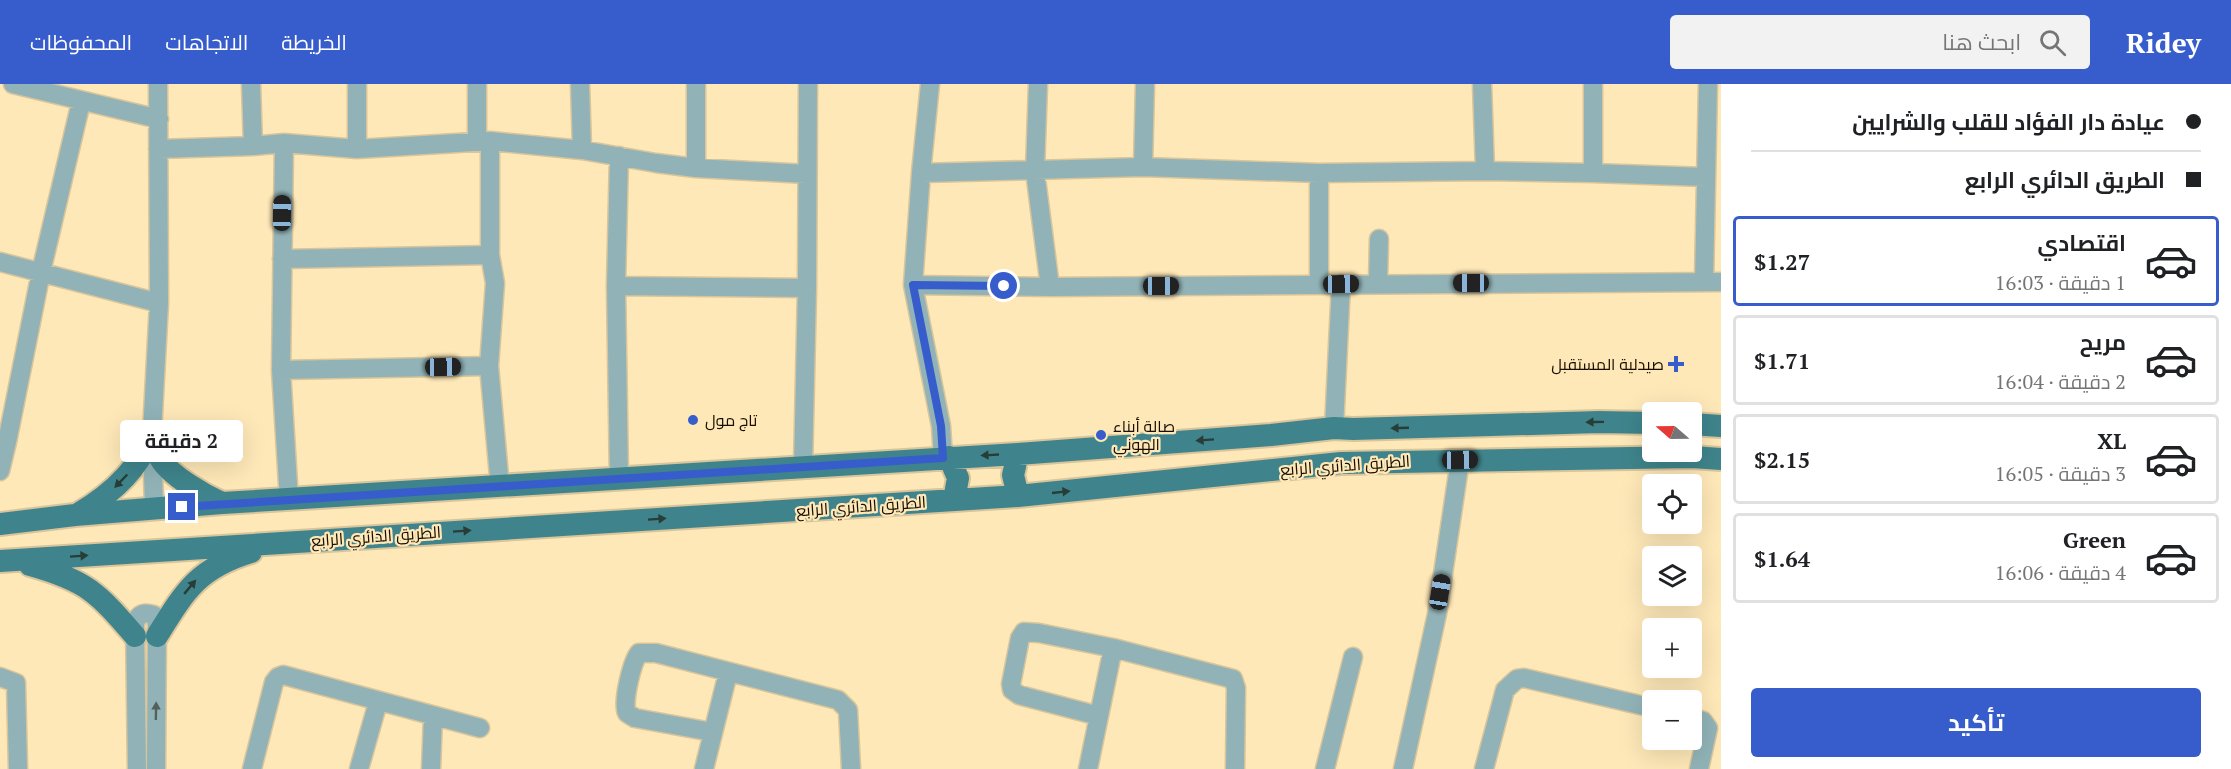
<!DOCTYPE html>
<html lang="ar">
<head>
<meta charset="utf-8">
<style>
  :root { --surface:#fff; --page:#f2f2f2; --text:#202124; --muted:#757577; --line:#e0e0e0; --accent:#375ccc }
  body { margin:0; font-family:"PT Serif",Cairo,serif; background:var(--page); color:var(--text); direction:rtl; height:100vh; display:flex; flex-direction:column; font-size:22px; white-space:nowrap }
  * { box-sizing:border-box; margin:0 }
  p { font-size:20px; color:var(--muted) }
  .icon { flex:none; width:33px; height:33px; fill:none; stroke:currentColor; stroke-width:2; stroke-linecap:round; stroke-linejoin:round }
  .map { position:relative; flex:1; overflow:hidden; direction:ltr }
  .panel { display:flex; flex-direction:column; background:var(--surface); width:510px }
  .panel>* { flex:none }
  .hud { display:grid; align-content:center; height:132px; padding:0 30px; background:var(--surface) }
  .needle { width:39px; rotate:290deg }
  .tools { position:absolute; left:1642px; top:318px; display:grid; gap:12px }
  .tools a { display:grid; place-items:center; width:60px; height:60px; border-radius:6px; background:var(--surface); box-shadow:0 6px 24px #0002; font-size:30px }
  .end { position:absolute; width:27px; height:27px; margin:-14px; border:8px solid #375ccc; background:#fff; box-shadow:0 0 0 3px #fff }
  .from { border-radius:50% }
  .bubble { position:absolute; height:42px; border-radius:6px; background:var(--surface); box-shadow:0 6px 24px #0002; font-size:20px; font-weight:700; line-height:42px; text-align:center; direction:rtl }
  .car { position:absolute; width:18px; height:36px; margin:-18px -9px; border-radius:8px; box-shadow:0 0 4px 2px #0007; background:linear-gradient(#222 24%,#8ab4d8 0 40%,#222 0 76%,#8ab4d8 0 86%,#222 0) }
  .hud b { display:flex; align-items:center; gap:21px; height:57px; font-size:22px }
  .hud b+b { border-top:2px solid var(--line) }
  .hud i { width:15px; height:15px; background:var(--text) }
  ul { padding:0; list-style:none }
  li { display:flex; align-items:center; gap:18px; height:90px; margin:0 12px 9px; padding:0 18px; border:3px solid var(--line); border-radius:6px }
  li div { flex:1 }
  li b { display:block; font-size:22px }
  li em { font-style:normal; font-weight:700 }
  li.on { border-color:var(--accent) }
  li>.icon { width:54px; height:54px; stroke-width:1.5 }
  .action { display:flex; gap:12px; margin-top:auto; padding:12px 30px }
  .action a { flex:1; height:69px; border-radius:6px; background:var(--accent); color:#fff; font-size:24px; font-weight:700; line-height:69px; text-align:center }
  header { display:flex; align-items:center; gap:36px; box-sizing:border-box; height:84px; padding:0 30px; background:var(--accent); color:#fff }
  header strong { font-size:28px }
  nav { display:flex; gap:33px; margin-inline-start:auto; font-size:21px }
  .search { width:420px; height:54px; background:var(--page); display:flex; align-items:center; gap:15px; box-sizing:border-box; padding:0 21px; border-radius:6px; color:var(--muted); font-size:22px }
  main { display:flex; flex:1; min-height:0 }
  .map>svg:first-child { display:block }
</style>
</head>
<body>
<header>
<strong>Ridey</strong>
<div class="search"><svg class="icon" aria-label="search" viewBox="0 0 24 24"><circle cx="10" cy="10" r="6"/><path d="M15 15l6 6"/></svg>ابحث هنا</div>
<nav><a>الخريطة</a><a>الاتجاهات</a><a>المحفوظات</a></nav>
</header>
<main>
<section class="panel">
<div class="hud">
<b><i class="from"></i>عيادة دار الفؤاد للقلب والشرايين</b>
<b><i></i>الطريق الدائري الرابع</b>
</div>
<ul>
<li class="on"><svg class="icon" aria-label="car" viewBox="0 0 24 24"><path d="M5 17H2v-5l4-1 3-4h7l3 4 3 1v5h-3M9 17h6M6 11h13"/><circle cx="7" cy="17" r="2"/><circle cx="17" cy="17" r="2"/></svg><div><b>اقتصادي</b><p>1 دقيقة · 16:03</p></div><em>$1.27</em></li>
<li><svg class="icon" aria-label="car" viewBox="0 0 24 24"><path d="M5 17H2v-5l4-1 3-4h7l3 4 3 1v5h-3M9 17h6M6 11h13"/><circle cx="7" cy="17" r="2"/><circle cx="17" cy="17" r="2"/></svg><div><b>مريح</b><p>2 دقيقة · 16:04</p></div><em>$1.71</em></li>
<li><svg class="icon" aria-label="car" viewBox="0 0 24 24"><path d="M5 17H2v-5l4-1 3-4h7l3 4 3 1v5h-3M9 17h6M6 11h13"/><circle cx="7" cy="17" r="2"/><circle cx="17" cy="17" r="2"/></svg><div><b>XL</b><p>3 دقيقة · 16:05</p></div><em>$2.15</em></li>
<li><svg class="icon" aria-label="car" viewBox="0 0 24 24"><path d="M5 17H2v-5l4-1 3-4h7l3 4 3 1v5h-3M9 17h6M6 11h13"/><circle cx="7" cy="17" r="2"/><circle cx="17" cy="17" r="2"/></svg><div><b>Green</b><p>4 دقيقة · 16:06</p></div><em>$1.64</em></li>
</ul>
<div class="action"><a>تأكيد</a></div>
</section>
<div class="map">
<svg width="1721" height="685" viewBox="0 0 1721 685">
  <rect width="100%" height="100%" fill="#fee8b8"/>
  <g fill="none" stroke-linecap="round" stroke-linejoin="round">
    <defs>
      <path id="minor" d="M 13,0 L 159,35
        M 251,0 L 253,62
        M 477,0 L 477,57
        M 580,0 L 582,66
        M 696,0 L 696,84
        M 930,0 L 921,89 L 913,201 L 941,342 L 943,374
        M 1038,0 L 1035,87 L 1050,203
        M 1482,0 L 1485,87
        M 490,57 L 490,171 L 495,199 L 489,282 L 500,403
        M 284,59 L 281,286 L 289,416
        M 158,65 L 253,62 L 284,59 L 357,65 L 490,57 L 582,66 L 656,79 L 696,84 L 807,90
        M 357,65 L 357,0
        M 619,72 L 616,202 L 619,394
        M 1143,83 L 1145,0
        M 921,89 L 1143,83 L 1319,89 L 1485,87 L 1593,89 L 1705,93
        M 1593,89 L 1593,0
        M 282,175 L 490,171
        M 0,178 L 159,219
        M 1704,197 L 1708,0
        M 1378,199 L 1379,155
        M 913,201 L 1050,203 L 1721,198
        M 1319,201 L 1319,89
        M 616,202 L 807,204
        M 281,286 L 489,282
        M 1334,344 L 1341,200
        M 0,357 L 7,358 L 41,188 L 81,18
        M 803,384 L 807,204 L 808,0
        M 0,387 L 7,358
        M 154,425 L 152,349 L 159,219 L 158,0
        M 0,593 L 16,599 L 18,685
        M 1099,632 L 1019,611 L 1012,606 L 1011,600 L 1020,554 L 1024,548 L 1039,549 L 1113,564 L 1233,595 L 1236,604 L 1235,685
        M 1692,634 L 1703,637 L 1708,644 L 1699,685
        M 712,648 L 635,634 L 627,629 C 622,618 632,578 639,569 L 656,569 L 838,616 L 848,626 L 851,685
        M 137,685 L 135,539 C 139,529 144,528 154,531 L 157,536 L 156,685
        M 252,685 L 274,598 L 278,593 L 283,591 L 480,644
        M 359,685 L 378,618
        M 431,685 L 433,632
        M 704,685 L 728,589
        M 1088,685 L 1113,564
        M 1325,685 L 1353,573
        M 1403,685 L 1437,530 L 1460,376
        M 1484,685 L 1505,606 L 1517,595 L 1524,594 L 1653,624"/>
      <path id="major" d="M 1692,340 L 1721,342
        M 153,356 C 155,362 157,369 160,374 C 170,392 204,411 222,419
        M 1018,370 L 1013,391 L 1018,412
        M 949,373 L 958,394 L 954,416
        M 78,430 C 110,411 140,385 152,349
        M 0,440 L 75,431 L 222,419 L 1018,370 L 1271,351 L 1334,344 L 1353,345 L 1599,338 L 1653,339
        M 0,477 L 1018,412 L 1341,379 L 1692,373 L 1721,375
        M 30,481 C 87,497 97,508 135,552
        M 157,552 C 185,507 198,484 251,468"/>
    </defs>
    <use href="#minor" stroke="#d9c59b" stroke-width="21"/>
    <use href="#major" stroke="#d9c59b" stroke-width="26"/>
    <use href="#minor" stroke="#91b3b7" stroke-width="18"/>
    <use href="#major" stroke="#3f848c" stroke-width="22"/>
  </g>
  <defs><path id="oneway-solid" d="M-6-.8H1V-3.2L6.5 0L1 3.2V.8H-6Z" transform="scale(1.5)"/></defs>
  <g fill="#283d38">
    <use href="#oneway-solid" transform="translate(1595 338) rotate(179)"/>
    <use href="#oneway-solid" transform="translate(1400 344) rotate(178)"/>
    <use href="#oneway-solid" transform="translate(1205 356) rotate(176)"/>
    <use href="#oneway-solid" transform="translate(990 371) rotate(177)"/>
    <use href="#oneway-solid" transform="translate(121 397) rotate(134)"/>
    <use href="#oneway-solid" transform="translate(1061 408) rotate(-6)"/>
    <use href="#oneway-solid" transform="translate(657 435) rotate(-4)"/>
    <use href="#oneway-solid" transform="translate(462 447) rotate(-4)"/>
    <use href="#oneway-solid" transform="translate(79 472) rotate(-4)"/>
    <use href="#oneway-solid" transform="translate(190 503) rotate(-50)"/>
  </g>
  <use fill="#54605c" href="#oneway-solid" transform="translate(156 627) rotate(-89)"/>
  <g fill="none" stroke-linecap="round" stroke-linejoin="round">
    <path stroke="#375ccc" stroke-width="8" d="M 182,423 L 943,374 L 941,342 L 913,201 L 1004,202"/>
  </g>
  <g fill="#375ccc" stroke="#fee8b8" stroke-width="2">
    <path d="M1673 271h6v6h6v6h-6v6h-6v-6h-6v-6h6z"/>
    <circle cx="693" cy="336" r="6"/>
    <circle cx="1101" cy="351" r="6"/>
  </g>
  <g text-anchor="middle" stroke-width="4.5" stroke-linejoin="round" paint-order="stroke">
    <g font-size="16" fill="#180e00" stroke="#fee8b8" text-anchor="start">
      <text x="1664" y="286" text-anchor="end">صيدلية المستقبل</text>
      <text x="705" y="342">تاج مول</text>
      <text x="1113" y="348">صالة أبناء<tspan x="1113" dy="18">الهوني</tspan></text>
    </g>
    <g font-size="16" fill="#180e00" stroke="#fee8b8">
      <text transform="translate(1345 381) rotate(-4)" y="6">الطريق الدائري الرابع</text>
      <text transform="translate(861 422) rotate(-4)" y="6">الطريق الدائري الرابع</text>
      <text transform="translate(376 452) rotate(-4)" y="6">الطريق الدائري الرابع</text>
    </g>
  </g>
</svg>
<div class="tools">
<a><svg class="needle" viewBox="-14 -14 28 28"><path d="M0-13l5 13h-10z" fill="#e53935"/><path d="M0 13l5-13h-10z" fill="#757577"/></svg></a>
<a><svg class="icon" aria-label="locate" viewBox="0 0 24 24"><circle cx="12" cy="12" r="6"/><path d="M12 2v4M12 18v4M2 12h4M18 12h4"/></svg></a>
<a><svg class="icon" aria-label="layers" viewBox="0 0 24 24"><path d="M12 4l9 5-9 5-9-5zM3 14l9 5 9-5"/></svg></a>
<a>+</a>
<a>−</a>
</div>
<i class="end from" style="left:1004px;top:202px"></i>
<i class="end" style="left:182px;top:423px"></i>
<div class="bubble" style="left:120px;top:336px;width:123px">2 دقيقة</div>
<i class="car" style="left:282px;top:129px;rotate:1deg"></i>
<i class="car" style="left:1471px;top:199px;rotate:270deg"></i>
<i class="car" style="left:1341px;top:200px;rotate:89deg"></i>
<i class="car" style="left:1161px;top:202px;rotate:90deg"></i>
<i class="car" style="left:443px;top:283px;rotate:89deg"></i>
<i class="car" style="left:1460px;top:376px;rotate:89deg"></i>
<i class="car" style="left:1440px;top:508px;rotate:9deg"></i>
</div>
</main>
</body>
</html>
